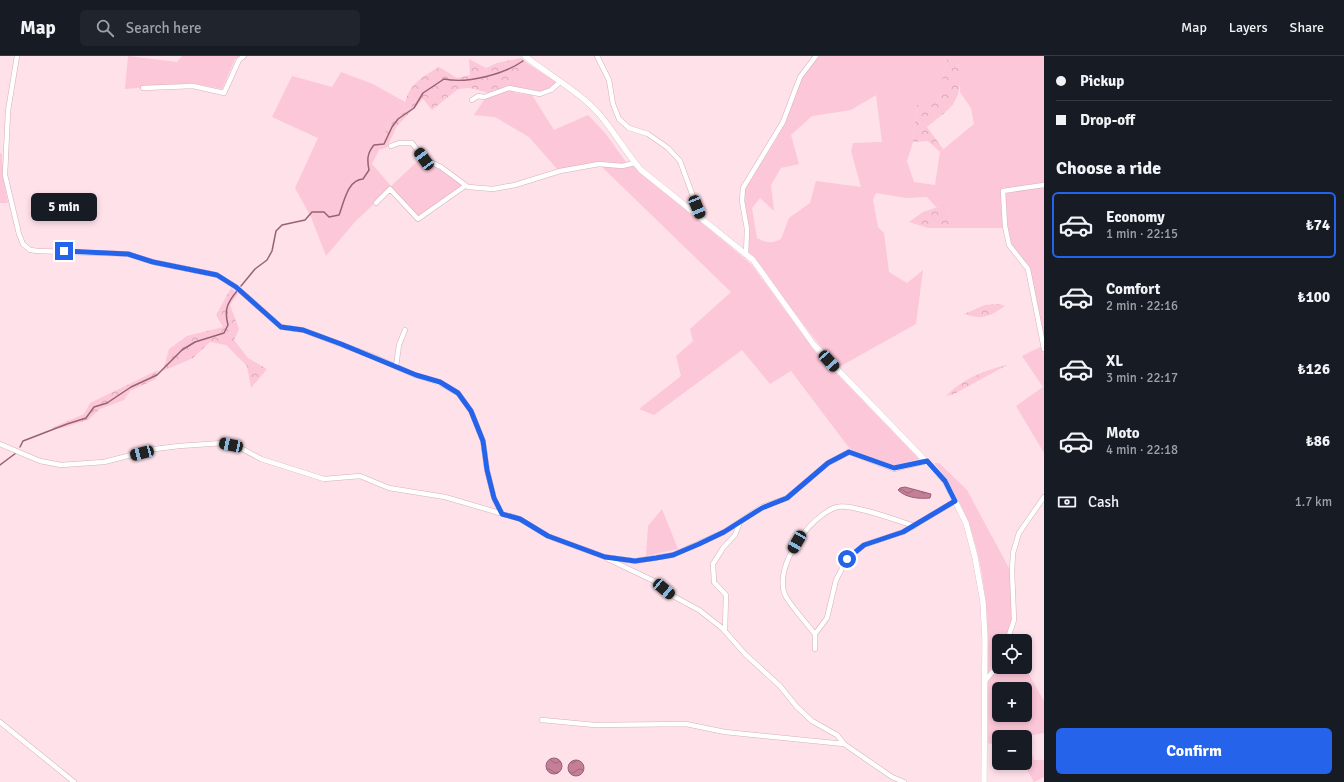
<!DOCTYPE html>
<html lang="en">
<head>
<meta charset="utf-8">
<style>
  :root { --surface:#171b24; --page:#20242c; --text:#f1f3f6; --muted:#9ea1a6; --line:#363941; --accent:#2563eb }
  body { margin:0; font-family:Signika,sans-serif; background:var(--page); color:var(--text); height:100vh; display:flex; flex-direction:column; font-size:15px; white-space:nowrap }
  * { box-sizing:border-box; margin:0 }
  p { font-size:13px; color:var(--muted) }
  .icon { flex:none; width:22px; height:22px; fill:none; stroke:currentColor; stroke-width:2; stroke-linecap:round; stroke-linejoin:round }
  .map { position:relative; flex:1; overflow:hidden }
  .sheet { display:flex; flex-direction:column; background:var(--surface); width:300px }
  .sheet>* { flex:none }
  .top-card { display:grid; align-content:center; height:88px; padding:0 12px; background:var(--surface) }
  .tools { position:absolute; left:992px; top:578px; display:grid; gap:8px }
  .tools a { display:grid; place-items:center; width:40px; height:40px; border-radius:6px; background:var(--surface); box-shadow:0 2px 6px #0003; font-size:20px }
  .end { position:absolute; width:18px; height:18px; margin:-9px; border:5px solid #2563eb; background:#fff; box-shadow:0 0 0 2px #fff }
  .from { border-radius:50% }
  .bubble { position:absolute; height:28px; border-radius:6px; background:var(--surface); box-shadow:0 2px 6px #0003; font-size:13px; font-weight:800; line-height:28px; text-align:center }
  .car { position:absolute; width:12px; height:24px; margin:-12px -6px; border-radius:5px; box-shadow:0 0 3px 1px #0007; background:linear-gradient(#222 24%,#8ab4d8 0 40%,#222 0 76%,#8ab4d8 0 86%,#222 0) }
  .top-card b { display:flex; align-items:center; gap:14px; height:38px; font-size:15px }
  .top-card b+b { border-top:1px solid var(--line) }
  .top-card i { width:10px; height:10px; background:var(--text) }
  ul { padding:0; list-style:none }
  li { display:flex; align-items:center; gap:12px; height:66px; margin:0 8px 6px; padding:0 4px; border:2px solid transparent; border-radius:6px }
  li div { flex:1 }
  li b { display:block; font-size:15px }
  li em { font-style:normal; font-weight:800 }
  li.current { border-color:var(--accent) }
  li>.icon { width:36px; height:36px; stroke-width:1.5 }
  h2 { padding:0 12px; font-size:18px; line-height:48px }
  .pay { display:flex; align-items:center; gap:10px; height:44px; padding:0 12px; font-size:15px }
  .pay p { margin-inline-start:auto }
  .primary-button { display:flex; gap:8px; margin-top:auto; padding:8px 12px }
  .primary-button a { flex:1; height:46px; border-radius:6px; background:var(--accent); color:#fff; font-size:16px; font-weight:800; line-height:46px; text-align:center }
  header { display:flex; align-items:center; gap:24px; box-sizing:border-box; height:56px; padding:0 20px; background:var(--surface); border-bottom:1px solid var(--line) }
  header strong { font-size:19px }
  nav { display:flex; gap:22px; margin-inline-start:auto; font-size:14px }
  .search { width:280px; height:36px; background:var(--page); display:flex; align-items:center; gap:10px; box-sizing:border-box; padding:0 14px; border-radius:6px; color:var(--muted); font-size:15px }
  main { display:flex; flex:1; min-height:0 }
  .map>svg:first-child { display:block }
</style>
</head>
<body>
<header>
<strong>Map</strong>
<div class="search"><svg class="icon" aria-label="search" viewBox="0 0 24 24"><circle cx="10" cy="10" r="6"/><path d="M15 15l6 6"/></svg>Search here</div>
<nav><a>Map</a><a>Layers</a><a>Share</a></nav>
</header>
<main>
<div class="map">
<svg width="1044" height="726" viewBox="0 0 1044 726">
  <defs>
    <pattern id="forest-crowns" width="20" height="18" patternUnits="userSpaceOnUse"><rect width="20" height="18" fill="#fcc7d8"/><path d="M2 6a3 3 0 1 1 6 0M12 15a3 3 0 1 1 6 0" fill="none" stroke="#d8aab9"/></pattern>
    <pattern id="water-waves" width="16" height="10" patternUnits="userSpaceOnUse"><rect width="16" height="10" fill="#c57e97"/><path d="M0 5q4-4 8 0t8 0" fill="none" stroke="#a0677b"/></pattern>
  </defs>
  <rect width="100%" height="100%" fill="#ffe1ea"/>
  <path fill="#fcc7d8" fill-rule="evenodd" d="M 128,0 L 177,6 L 182,0 L 240,0 L 235,3 L 222,33 L 192,27 L 125,33 Z
    M 818,0 L 951,0 L 947,3 L 937,47 L 917,49 L 913,86 L 907,105 L 914,126 L 935,129 L 940,96 L 974,68 L 971,52 L 960,36 L 959,9 L 955,0 L 1044,0 L 1044,127 L 1001,133 L 1003,172 L 951,172 L 947,149 L 937,152 L 927,141 L 906,142 L 876,137 L 873,144 L 878,171 L 884,177 L 889,216 L 907,227 L 923,214 L 916,268 L 839,311 L 820,290 L 747,194 L 744,146 L 745,133 L 777,82 L 801,22 ZM 876,39 L 882,86 L 853,87 L 851,95 L 861,131 L 816,125 L 810,147 L 789,162 L 781,183 C 771,188 767,187 757,182 L 752,152 L 760,142 L 774,155 L 771,129 L 781,112 L 799,108 L 791,79 L 812,60 L 851,54 Z
    M 527,7 L 556,26 L 550,33 L 539,36 L 503,32 Z
    M 341,16 L 373,28 L 405,46 L 404,54 L 389,64 L 379,94 L 372,108 L 391,130 L 421,102 L 439,112 L 463,129 L 418,161 L 391,131 L 354,167 L 326,200 L 311,161 L 295,132 L 318,82 L 272,61 L 292,20 L 332,31 Z
    M 508,33 L 516,37 L 532,39 L 554,74 L 588,59 L 605,77 L 626,106 L 621,108 L 598,106 L 558,114 L 529,81 L 495,61 L 474,59 L 486,41 Z
    M 0,97 L 2,98 L 3,120 L 8,147 L 0,147 Z
    M 634,110 L 751,208 L 813,293 L 919,403 L 893,410 L 850,393 L 791,315 L 770,328 L 742,294 L 654,359 L 639,353 L 681,320 L 676,300 L 693,285 L 690,273 L 731,236 L 602,111 Z
    M 1044,131 L 1044,281 L 1030,212 L 1011,189 L 1006,169 L 1005,137 Z
    M 1042,290 L 1044,299 L 1044,397 L 1016,350 L 1043,331 L 1022,300 Z
    M 934,407 L 939,407 L 967,434 L 1010,514 L 1013,564 L 1004,585 L 999,585 L 999,597 L 988,617 C 989,544 983,466 934,407 Z
    M 662,453 L 678,493 L 646,500 L 648,470 Z
    M 999,608 L 999,611 L 1025,611 L 1044,645 L 1044,677 L 1027,680 L 1034,704 L 1044,704 L 1044,721 L 1034,726 L 1023,707 L 1025,707 L 1025,681 L 999,681 L 999,690 L 988,687 L 988,624 ZM 999,633 L 1025,633 L 1025,659 L 999,659 Z"/>
  <path fill="url(#forest-crowns)" d="M 951,0 L 955,0 C 959,8 960,13 960,21 C 960,50 947,54 927,71 L 943,93 L 940,96 L 928,85 L 913,86 L 917,49 L 937,46 L 947,3 Z
    M 521,2 L 527,7 L 503,32 L 489,37 L 470,32 L 458,33 L 432,54 L 423,43 L 397,70 L 387,91 L 379,94 L 389,64 L 404,54 C 407,29 419,23 439,11 L 457,22 L 470,19 L 469,3 L 486,12 L 497,7 Z
    M 947,148 L 951,172 L 928,172 L 909,166 L 923,156 Z
    M 231,232 L 238,238 L 230,249 L 239,273 L 234,284 L 248,302 L 267,313 L 251,332 L 247,310 L 226,289 L 210,286 L 193,302 L 163,315 L 169,293 L 187,280 L 223,271 L 216,259 Z
    M 999,248 L 1005,250 C 989,261 982,264 964,258 L 985,249 Z
    M 1007,309 L 954,338 L 946,340 C 962,323 985,314 1007,309 Z
    M 158,314 L 156,323 L 130,335 L 124,344 L 100,353 L 88,364 L 62,372 L 51,372 L 84,358 L 90,347 Z"/>
  <path fill="url(#water-waves)" stroke="#976274" d="M 905,431 L 931,438 L 930,442 C 919,443 906,442 898,434 L 900,432 Z
    M546 710a8 8 0 1 1 16 0a8 8 0 1 1-16 0Z
    M568 712a8 8 0 1 1 16 0a8 8 0 1 1-16 0Z"/>
  <g fill="none" stroke-linecap="round" stroke-linejoin="round">
    <path stroke="#976274" stroke-width="1.5" d="M 241,230 L 255,213 L 267,204 L 272,195 L 276,175 L 282,169 L 305,164 L 312,156 L 324,156 L 329,161 L 339,159 C 344,147 347,124 363,123 L 369,114 C 367,104 367,97 374,89 L 384,88 L 392,71 L 398,63 L 414,52 L 423,37 L 444,23 C 468,28 504,18 523,5
      M 20,391 L 23,385 L 36,380 L 67,368 L 86,362 L 94,351 L 107,347 L 131,331 L 157,319 L 182,294 L 195,286 L 224,277 L 228,269 C 224,254 227,247 237,235
      M 0,409 L 16,397"/>
    <defs>
      <path id="minor" d="M 17,0 L 8,55 L 5,119 L 19,178 L 23,188 L 30,194 L 38,195 L 128,198 L 153,206 L 217,219 L 236,231 L 281,271 L 303,274 L 372,300 L 415,319 L 440,327 L 458,337 L 471,355 L 483,385 L 487,414 L 494,442 L 502,458
        M 597,0 L 609,24 L 613,48 L 619,63 L 629,72 L 648,78 L 668,92 L 680,105 L 701,162
        M 143,32 L 193,30 L 224,37 L 239,4 L 244,0
        M 472,44 L 478,40 L 484,41 L 509,32 L 540,38 L 551,34 L 560,26
        M 391,90 L 399,87 L 412,87 L 424,103 L 441,111 L 468,131 L 493,133 L 515,129 L 560,115 L 599,108 L 622,110 L 635,107
        M 1044,129 L 1003,135 L 1005,170 L 1009,189 L 1028,213 L 1044,293
        M 376,147 L 390,133 L 418,163 L 465,130
        M 746,199 L 747,173 L 742,145 L 743,132 L 783,66 L 800,21 L 816,0
        M 396,310 L 399,289 L 405,274
        M 0,388 L 40,405 L 61,409 L 104,406 L 155,393 L 179,390 L 223,387 L 239,391 L 261,403 L 324,423 L 360,420 L 389,432 L 445,441 L 520,463 L 548,480 L 605,501 L 635,505 L 673,499 L 724,476 L 762,451 L 787,442 L 828,407 L 849,396 L 894,413 L 927,405
        M 608,503 L 656,526 L 673,540 L 699,554 L 722,572 L 746,599 L 780,630 L 797,651 L 812,665 L 837,679 L 844,688
        M 725,574 L 726,539 L 714,526 L 713,508 L 723,492 L 735,479 L 740,466
        M 815,578 C 807,568 790,549 785,539 C 773,511 810,459 837,451 C 850,447 899,465 914,470
        M 1007,585 L 1014,564 L 1012,515 L 1013,497 L 1019,477 L 1044,441
        M 815,593 L 815,578 L 827,562 L 836,524 L 847,503 L 864,489 L 903,476 L 955,445
        M 985,625 L 994,614 L 999,603
        M 542,664 L 595,669 L 686,668 L 725,676 L 844,688 L 892,721 L 904,726
        M 0,666 L 74,726"/>
      <path id="tertiary" d="M 525,0 C 550,20 580,36 600,59 C 615,77 626,97 641,114 L 753,204 L 814,289 L 945,425 L 966,467 L 975,501 L 983,546 L 985,583 L 984,726"/>
    </defs>
    <use href="#minor" stroke="#d5b1bc" stroke-width="5.5"/>
    <use href="#tertiary" stroke="#d5b1bc" stroke-width="6"/>
    <use href="#minor" stroke="#fff" stroke-width="4.5"/>
    <use href="#tertiary" stroke="#fff" stroke-width="5.5"/>
  </g>
  <g fill="none" stroke-linecap="round" stroke-linejoin="round">
    <path stroke="#2563eb" stroke-width="5" d="M 64,195 L 128,198 L 153,206 L 217,219 L 236,231 L 281,271 L 303,274 L 341,288 L 416,319 L 440,326 L 458,337 L 471,355 L 483,385 L 487,414 L 494,442 L 502,458 L 520,463 L 548,480 L 605,501 L 635,505 L 656,502 L 673,499 L 699,488 L 724,476 L 762,452 L 787,442 L 828,407 L 849,396 L 894,412 L 927,405 L 945,425 L 955,445 L 903,476 L 864,489 L 847,503"/>
  </g>
</svg>
<div class="tools">
<a><svg class="icon" aria-label="locate" viewBox="0 0 24 24"><circle cx="12" cy="12" r="6"/><path d="M12 2v4M12 18v4M2 12h4M18 12h4"/></svg></a>
<a>+</a>
<a>−</a>
</div>
<i class="end from" style="left:847px;top:503px"></i>
<i class="end" style="left:64px;top:195px"></i>
<div class="bubble" style="left:31px;top:137px;width:66px">5 min</div>
<i class="car" style="left:424px;top:103px;rotate:324deg"></i>
<i class="car" style="left:697px;top:151px;rotate:158deg"></i>
<i class="car" style="left:829px;top:305px;rotate:138deg"></i>
<i class="car" style="left:231px;top:389px;rotate:282deg"></i>
<i class="car" style="left:142px;top:397px;rotate:255deg"></i>
<i class="car" style="left:797px;top:486px;rotate:210deg"></i>
<i class="car" style="left:664px;top:533px;rotate:130deg"></i>
</div>
<section class="sheet">
<div class="top-card">
<b><i class="from"></i>Pickup</b>
<b><i></i>Drop-off</b>
</div>
<h2>Choose a ride</h2>
<ul>
<li class="current"><svg class="icon" aria-label="car" viewBox="0 0 24 24"><path d="M5 17H2v-5l4-1 3-4h7l3 4 3 1v5h-3M9 17h6M6 11h13"/><circle cx="7" cy="17" r="2"/><circle cx="17" cy="17" r="2"/></svg><div><b>Economy</b><p>1 min · 22:15</p></div><em>₺74</em></li>
<li><svg class="icon" aria-label="car" viewBox="0 0 24 24"><path d="M5 17H2v-5l4-1 3-4h7l3 4 3 1v5h-3M9 17h6M6 11h13"/><circle cx="7" cy="17" r="2"/><circle cx="17" cy="17" r="2"/></svg><div><b>Comfort</b><p>2 min · 22:16</p></div><em>₺100</em></li>
<li><svg class="icon" aria-label="car" viewBox="0 0 24 24"><path d="M5 17H2v-5l4-1 3-4h7l3 4 3 1v5h-3M9 17h6M6 11h13"/><circle cx="7" cy="17" r="2"/><circle cx="17" cy="17" r="2"/></svg><div><b>XL</b><p>3 min · 22:17</p></div><em>₺126</em></li>
<li><svg class="icon" aria-label="car" viewBox="0 0 24 24"><path d="M5 17H2v-5l4-1 3-4h7l3 4 3 1v5h-3M9 17h6M6 11h13"/><circle cx="7" cy="17" r="2"/><circle cx="17" cy="17" r="2"/></svg><div><b>Moto</b><p>4 min · 22:18</p></div><em>₺86</em></li>
</ul>
<div class="pay"><svg class="icon" aria-label="cash" viewBox="0 0 24 24"><path d="M3 7h18v10H3z"/><circle cx="12" cy="12" r="2"/></svg>Cash<p>1.7 km</p></div>
<div class="primary-button"><a>Confirm</a></div>
</section>
</main>
</body>
</html>
